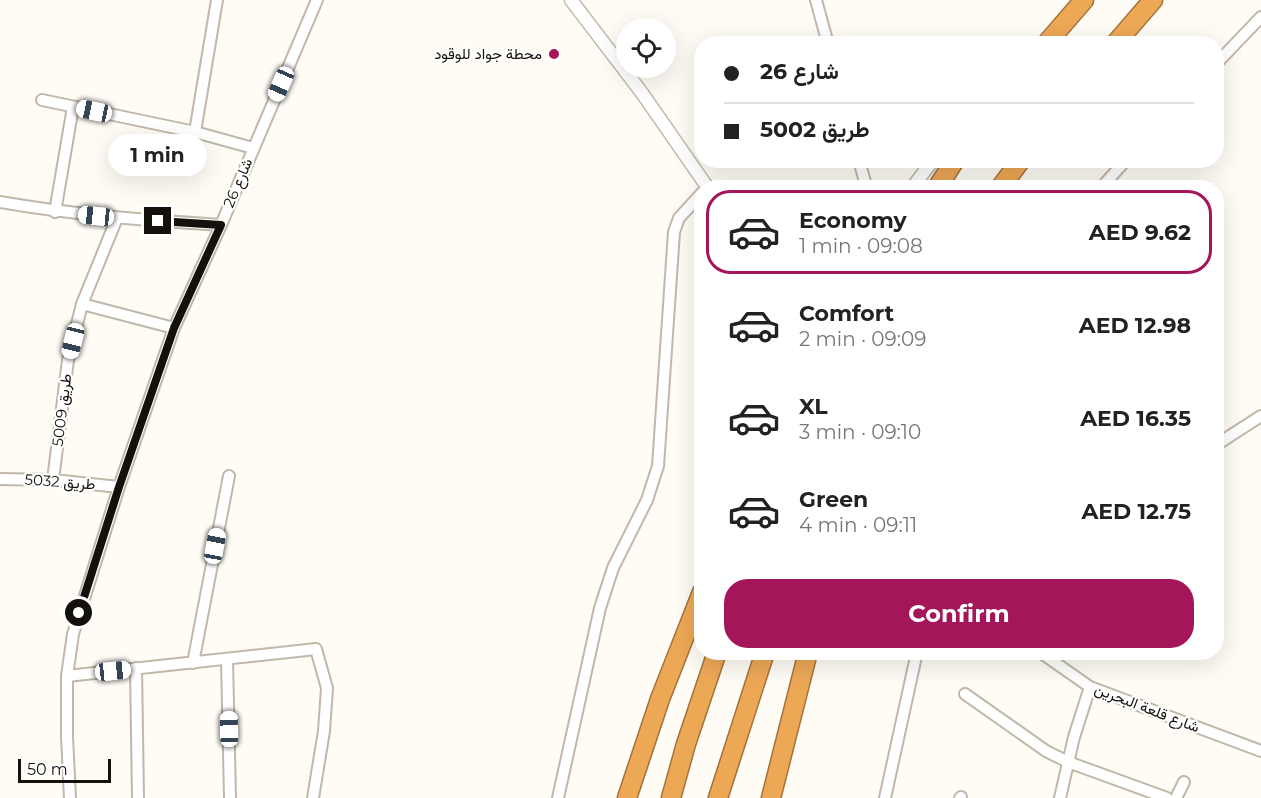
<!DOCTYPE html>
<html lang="en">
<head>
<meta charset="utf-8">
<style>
  :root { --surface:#fff; --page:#f2f2f2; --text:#222; --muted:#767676; --line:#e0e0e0; --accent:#a41659 }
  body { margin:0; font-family:Montserrat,Vazirmatn,sans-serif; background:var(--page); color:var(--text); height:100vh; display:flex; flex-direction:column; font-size:22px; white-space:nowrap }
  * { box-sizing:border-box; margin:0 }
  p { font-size:20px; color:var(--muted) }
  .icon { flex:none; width:33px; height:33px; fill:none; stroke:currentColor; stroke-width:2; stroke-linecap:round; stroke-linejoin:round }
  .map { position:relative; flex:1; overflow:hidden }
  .side { position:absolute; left:694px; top:180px; width:530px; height:480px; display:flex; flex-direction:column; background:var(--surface); border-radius:24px; box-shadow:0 6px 24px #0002 }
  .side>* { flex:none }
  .guide { position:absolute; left:694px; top:36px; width:530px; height:132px; border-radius:24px; box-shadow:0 6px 24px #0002; display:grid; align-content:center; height:132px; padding:0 30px; background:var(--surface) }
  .controls { position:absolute; left:616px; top:18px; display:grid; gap:12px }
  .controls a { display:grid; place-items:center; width:60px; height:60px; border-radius:50%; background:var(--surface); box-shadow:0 6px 24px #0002; font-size:30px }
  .scale { position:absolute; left:18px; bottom:15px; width:93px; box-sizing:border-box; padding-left:6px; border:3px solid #14110c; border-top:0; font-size:16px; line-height:21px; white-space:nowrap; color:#14110c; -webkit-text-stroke:4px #fff; paint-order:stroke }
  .end { position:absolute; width:27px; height:27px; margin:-14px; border:8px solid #14110c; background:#fff; box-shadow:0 0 0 3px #fff }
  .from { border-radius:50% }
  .bubble { position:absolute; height:42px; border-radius:21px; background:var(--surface); box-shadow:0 6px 24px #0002; font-size:20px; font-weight:700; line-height:42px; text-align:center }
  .car { position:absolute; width:18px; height:36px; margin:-18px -9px; border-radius:8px; box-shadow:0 0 4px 2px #0007; background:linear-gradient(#fff 24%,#345 0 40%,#fff 0 76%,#345 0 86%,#fff 0) }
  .guide b { display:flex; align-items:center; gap:21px; height:57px; font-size:22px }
  .guide b+b { border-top:2px solid var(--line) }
  .guide i { width:15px; height:15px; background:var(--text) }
  ul { padding:10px 0 0; list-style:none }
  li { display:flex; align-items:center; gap:18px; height:84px; margin:0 12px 9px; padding:0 18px; border:3px solid transparent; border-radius:24px }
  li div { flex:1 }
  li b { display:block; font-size:22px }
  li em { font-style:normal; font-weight:700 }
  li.active { border-color:var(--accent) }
  li>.icon { width:54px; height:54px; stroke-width:1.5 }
  .cta { display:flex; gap:12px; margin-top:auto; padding:12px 30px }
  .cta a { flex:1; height:69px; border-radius:24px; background:var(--accent); color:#fff; font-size:24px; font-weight:700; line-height:69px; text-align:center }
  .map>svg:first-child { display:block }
</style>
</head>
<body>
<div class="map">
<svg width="1261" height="798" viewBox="0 0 1261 798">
  <rect width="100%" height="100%" fill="#fffbf5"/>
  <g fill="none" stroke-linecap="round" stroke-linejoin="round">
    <defs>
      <path id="minor" d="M 816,0 L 828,44
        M 1216,64 L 1261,17
        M 42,100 L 195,132 L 253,148
        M 195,132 L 217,0
        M 859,160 L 865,182
        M 1101,188 L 1126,160
        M 0,202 C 73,215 146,220 221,225
        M 55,212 L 73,107
        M 82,304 L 174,328
        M 1216,445 L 1261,416
        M 0,479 L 53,480 L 119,487
        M 53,480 L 68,360 L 82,304 L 117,218
        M 1040,652 L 1090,687 L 1261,751
        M 227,659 L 230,798
        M 193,663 L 229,476
        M 136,668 L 138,798
        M 67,676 L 316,649 L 327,688 L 324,731 L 313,798
        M 965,694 L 1046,751 L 1068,762 L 1167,798
        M 70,798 L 67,736 L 67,676 L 73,634 L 119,487 L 174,328 L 221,225 L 317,0
        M 558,798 L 600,608 L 613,568 L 647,500 L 658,466 L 674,232 L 679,218 L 702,193
        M 885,798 L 917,652
        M 960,798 L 961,797
        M 1060,798 L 1074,737 L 1090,687
        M 1176,798 L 1184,782"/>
      <path id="tertiary" d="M 571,0 L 642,93 L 708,188
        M 912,188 L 933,160"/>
      <path id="motorway" d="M 1046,44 L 1084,0
        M 1115,44 L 1153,0
        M 937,188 L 955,160
        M 1000,188 L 1021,160
        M 627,798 L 660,699 L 702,592
        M 671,798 L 686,744 L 717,652
        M 718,798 L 765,652
        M 771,798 L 808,652"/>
    </defs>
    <use href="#minor" stroke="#c1b8aa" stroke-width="14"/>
    <use href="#tertiary" stroke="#c1b8aa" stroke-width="15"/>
    <use href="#motorway" stroke="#a1733c" stroke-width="21"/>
    <use href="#minor" stroke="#fff" stroke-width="10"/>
    <use href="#tertiary" stroke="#fff" stroke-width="12"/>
    <use href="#motorway" stroke="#eda856" stroke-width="18"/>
  </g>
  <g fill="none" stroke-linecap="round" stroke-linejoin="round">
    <path stroke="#14110c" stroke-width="8" d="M 79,613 L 119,487 L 174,328 L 221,225 L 158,221"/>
  </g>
  <circle fill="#a41659" stroke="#fff" stroke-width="2" cx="554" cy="54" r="6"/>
  <g text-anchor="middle" stroke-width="4.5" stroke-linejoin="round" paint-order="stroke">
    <g font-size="15" fill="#14110c" stroke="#fff" text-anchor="end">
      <text x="542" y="59">محطة جواد للوقود</text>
    </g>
    <g font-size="15" fill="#14110c" stroke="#fff">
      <text transform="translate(238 183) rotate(-67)" y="5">شارع 26</text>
      <text transform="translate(62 410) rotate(-83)" y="5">طريق 5009</text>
      <text transform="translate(60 482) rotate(4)" y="5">طريق 5032</text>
      <text transform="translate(1147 708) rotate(21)" y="5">شارع قلعة البحرين</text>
    </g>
  </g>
</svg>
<div class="controls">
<a><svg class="icon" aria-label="locate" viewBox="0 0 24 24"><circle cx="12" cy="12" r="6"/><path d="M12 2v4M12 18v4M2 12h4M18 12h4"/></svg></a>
</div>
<div class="scale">50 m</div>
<i class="end from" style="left:79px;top:613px"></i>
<i class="end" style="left:158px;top:221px"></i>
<div class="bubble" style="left:108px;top:134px;width:99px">1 min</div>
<i class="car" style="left:281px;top:84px;rotate:204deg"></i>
<i class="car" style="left:94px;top:111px;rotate:282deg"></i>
<i class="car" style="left:96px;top:216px;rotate:276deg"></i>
<i class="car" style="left:73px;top:341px;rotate:194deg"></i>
<i class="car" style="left:215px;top:546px;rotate:11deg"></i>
<i class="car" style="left:113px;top:671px;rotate:84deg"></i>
<i class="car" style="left:229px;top:729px;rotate:359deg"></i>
<div class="guide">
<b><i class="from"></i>شارع 26</b>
<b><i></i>طريق 5002</b>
</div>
<section class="side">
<ul>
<li class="active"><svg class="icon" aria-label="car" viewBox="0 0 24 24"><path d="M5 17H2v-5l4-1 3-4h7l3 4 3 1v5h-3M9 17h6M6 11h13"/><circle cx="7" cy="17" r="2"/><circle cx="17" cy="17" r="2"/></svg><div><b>Economy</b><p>1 min · 09:08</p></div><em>AED 9.62</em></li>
<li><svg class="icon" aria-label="car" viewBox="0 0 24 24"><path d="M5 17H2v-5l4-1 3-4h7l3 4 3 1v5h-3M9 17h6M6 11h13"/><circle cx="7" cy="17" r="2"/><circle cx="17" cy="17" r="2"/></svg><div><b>Comfort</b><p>2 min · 09:09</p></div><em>AED 12.98</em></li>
<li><svg class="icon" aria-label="car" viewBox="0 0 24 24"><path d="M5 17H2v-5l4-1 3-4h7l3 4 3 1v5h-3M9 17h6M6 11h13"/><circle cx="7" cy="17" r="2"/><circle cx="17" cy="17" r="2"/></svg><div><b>XL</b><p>3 min · 09:10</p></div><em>AED 16.35</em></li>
<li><svg class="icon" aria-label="car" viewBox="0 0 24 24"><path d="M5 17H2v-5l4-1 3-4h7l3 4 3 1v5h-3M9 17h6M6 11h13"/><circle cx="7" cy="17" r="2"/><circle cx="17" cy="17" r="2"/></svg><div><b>Green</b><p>4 min · 09:11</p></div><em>AED 12.75</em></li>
</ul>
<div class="cta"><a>Confirm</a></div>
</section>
</div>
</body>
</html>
